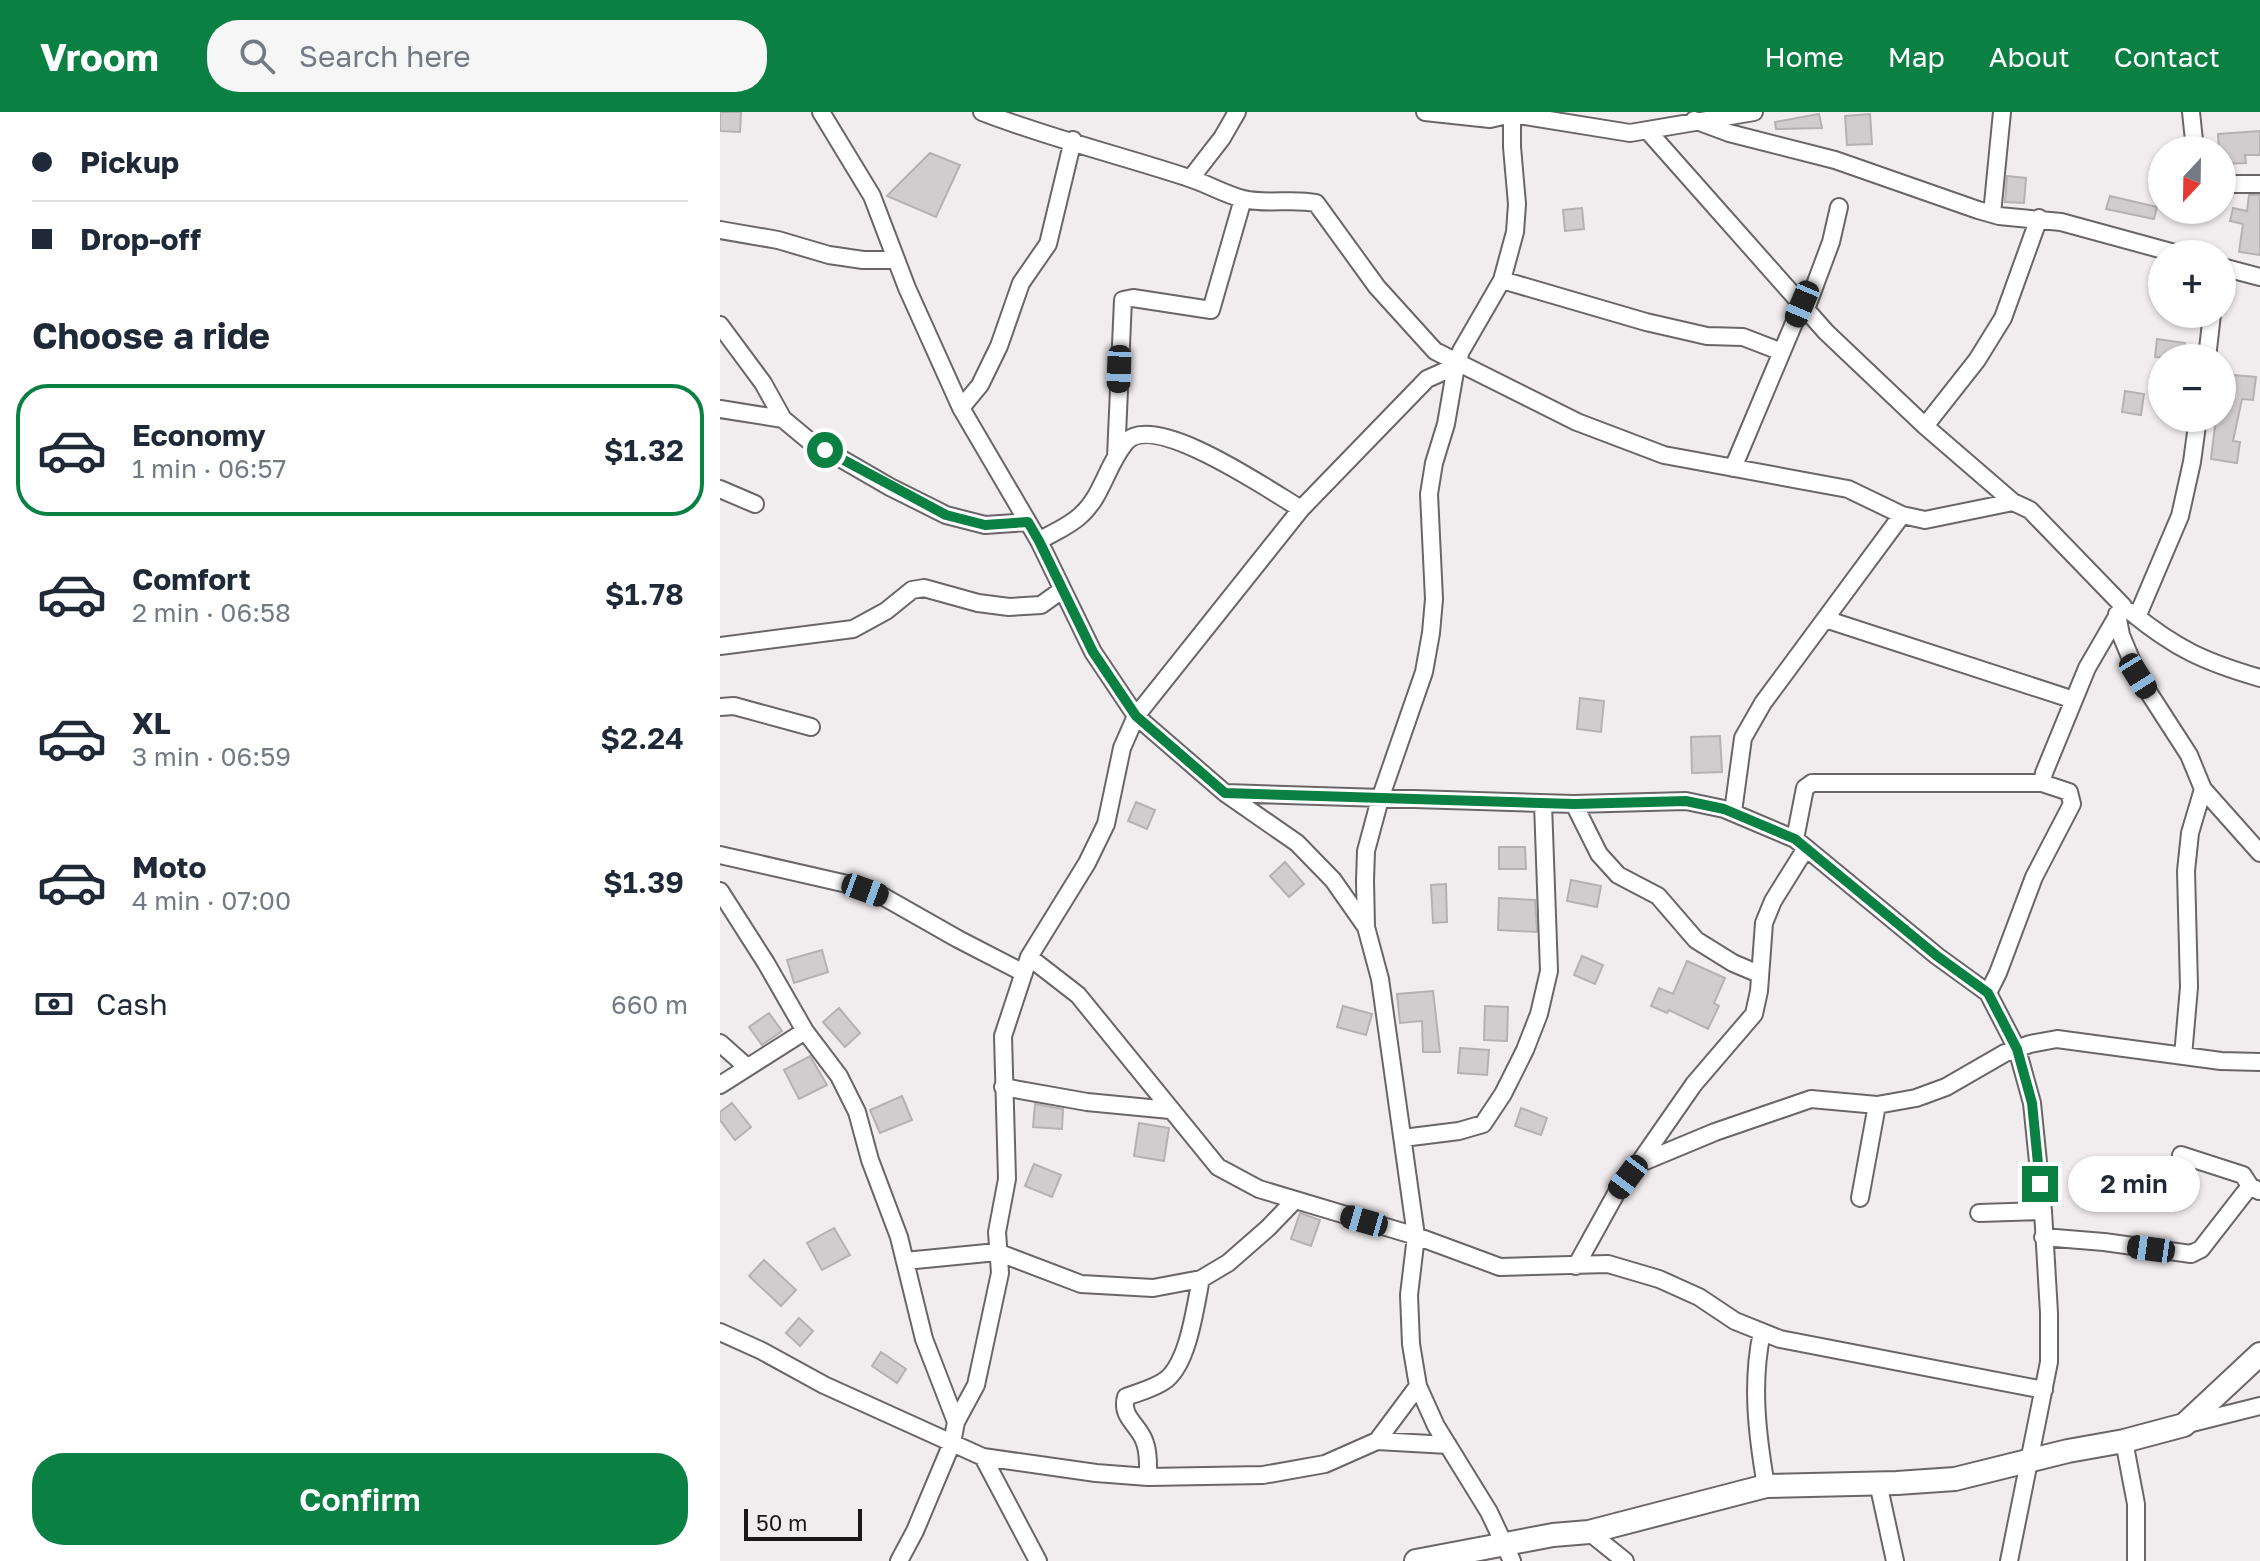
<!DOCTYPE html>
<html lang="en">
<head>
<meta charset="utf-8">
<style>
  :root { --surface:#fff; --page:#f6f6f7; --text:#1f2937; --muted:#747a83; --line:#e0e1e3; --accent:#0b8043 }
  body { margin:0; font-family:"Golos Text",sans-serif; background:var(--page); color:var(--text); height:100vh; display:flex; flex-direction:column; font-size:30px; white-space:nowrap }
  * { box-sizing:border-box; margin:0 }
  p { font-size:26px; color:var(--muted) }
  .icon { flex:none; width:44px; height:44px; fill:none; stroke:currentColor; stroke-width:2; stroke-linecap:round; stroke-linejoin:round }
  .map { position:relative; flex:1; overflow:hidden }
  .sheet { display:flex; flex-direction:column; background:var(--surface); width:720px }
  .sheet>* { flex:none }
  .banner { display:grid; align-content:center; height:176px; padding:0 32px; background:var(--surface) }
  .needle { width:52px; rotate:202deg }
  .buttons { position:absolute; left:1428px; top:24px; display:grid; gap:16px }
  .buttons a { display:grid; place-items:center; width:88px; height:88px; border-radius:50%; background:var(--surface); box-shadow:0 2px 6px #0004; font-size:40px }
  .scale { position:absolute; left:24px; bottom:20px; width:118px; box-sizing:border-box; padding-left:8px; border:4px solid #191818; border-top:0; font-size:22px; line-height:28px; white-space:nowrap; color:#191818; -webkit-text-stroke:6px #f1edee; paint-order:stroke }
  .end { position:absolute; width:36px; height:36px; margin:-18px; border:10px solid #0b8043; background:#fff; box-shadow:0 0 0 4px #fff }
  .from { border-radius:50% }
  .bubble { position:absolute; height:56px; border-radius:28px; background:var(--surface); box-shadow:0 2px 6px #0004; font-size:26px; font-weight:600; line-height:56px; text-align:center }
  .car { position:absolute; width:24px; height:48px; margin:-24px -12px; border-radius:10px; box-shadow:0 0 6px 2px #0007; background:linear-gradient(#222 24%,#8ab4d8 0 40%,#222 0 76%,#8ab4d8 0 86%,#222 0) }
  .banner b { display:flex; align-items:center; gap:28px; height:76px; font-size:30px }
  .banner b+b { border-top:2px solid var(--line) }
  .banner i { width:20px; height:20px; background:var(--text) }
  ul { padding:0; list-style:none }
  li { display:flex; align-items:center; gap:24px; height:132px; margin:0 16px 12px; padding:0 16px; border:4px solid transparent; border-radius:32px }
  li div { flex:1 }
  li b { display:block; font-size:30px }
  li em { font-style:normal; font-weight:600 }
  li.selected { border-color:var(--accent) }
  li>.icon { width:72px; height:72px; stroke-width:1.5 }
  h2 { padding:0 32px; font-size:36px; line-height:96px }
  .pay { display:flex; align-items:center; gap:20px; height:88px; padding:0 32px; font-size:30px }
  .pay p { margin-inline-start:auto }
  .primary-button { display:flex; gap:16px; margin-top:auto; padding:16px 32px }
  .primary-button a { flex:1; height:92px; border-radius:32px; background:var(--accent); color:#fff; font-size:32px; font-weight:600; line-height:92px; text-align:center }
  header { display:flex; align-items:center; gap:48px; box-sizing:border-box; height:112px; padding:0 40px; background:var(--accent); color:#fff }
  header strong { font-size:38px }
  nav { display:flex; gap:44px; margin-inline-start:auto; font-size:28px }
  .search { width:560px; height:72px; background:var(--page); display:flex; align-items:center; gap:20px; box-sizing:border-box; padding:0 28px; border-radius:32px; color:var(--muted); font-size:30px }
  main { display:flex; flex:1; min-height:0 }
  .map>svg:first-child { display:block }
</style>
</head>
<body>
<header>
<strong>Vroom</strong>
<div class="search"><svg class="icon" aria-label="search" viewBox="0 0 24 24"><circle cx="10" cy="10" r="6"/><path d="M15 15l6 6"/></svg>Search here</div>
<nav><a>Home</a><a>Map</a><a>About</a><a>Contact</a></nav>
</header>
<main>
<section class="sheet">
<div class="banner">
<b><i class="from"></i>Pickup</b>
<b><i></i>Drop-off</b>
</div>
<h2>Choose a ride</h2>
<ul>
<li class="selected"><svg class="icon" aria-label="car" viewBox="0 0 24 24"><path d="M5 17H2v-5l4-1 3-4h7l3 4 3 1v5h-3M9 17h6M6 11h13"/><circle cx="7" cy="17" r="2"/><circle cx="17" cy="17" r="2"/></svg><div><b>Economy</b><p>1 min · 06:57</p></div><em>$1.32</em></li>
<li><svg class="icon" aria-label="car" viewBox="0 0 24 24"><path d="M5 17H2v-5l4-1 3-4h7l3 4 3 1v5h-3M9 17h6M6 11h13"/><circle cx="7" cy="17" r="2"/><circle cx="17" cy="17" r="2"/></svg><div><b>Comfort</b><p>2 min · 06:58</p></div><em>$1.78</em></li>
<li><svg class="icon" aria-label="car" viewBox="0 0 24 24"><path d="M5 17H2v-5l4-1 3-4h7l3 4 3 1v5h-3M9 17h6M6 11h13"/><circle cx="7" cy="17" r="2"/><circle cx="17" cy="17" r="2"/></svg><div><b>XL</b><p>3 min · 06:59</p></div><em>$2.24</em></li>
<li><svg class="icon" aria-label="car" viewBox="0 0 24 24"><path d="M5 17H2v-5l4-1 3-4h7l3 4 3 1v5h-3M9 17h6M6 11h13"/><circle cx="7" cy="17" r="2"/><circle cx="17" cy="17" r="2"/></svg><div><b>Moto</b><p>4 min · 07:00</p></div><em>$1.39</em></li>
</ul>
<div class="pay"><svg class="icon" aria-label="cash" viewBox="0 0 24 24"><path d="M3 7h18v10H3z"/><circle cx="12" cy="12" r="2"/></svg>Cash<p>660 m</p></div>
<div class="primary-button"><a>Confirm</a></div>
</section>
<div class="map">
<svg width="1540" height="1449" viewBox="0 0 1540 1449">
  <rect width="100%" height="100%" fill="#f1edee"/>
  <path fill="#d1cdce" stroke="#b5b1b2" stroke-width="2" d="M 0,0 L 21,0 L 20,20 L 0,19 Z
    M 1099,2 L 1102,16 L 1056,17 L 1055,10 Z
    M 1150,2 L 1152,32 L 1127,33 L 1125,4 Z
    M 1540,19 L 1540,43 L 1525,43 L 1526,51 L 1502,52 L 1502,38 L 1499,38 L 1498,22 Z
    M 210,41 L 240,53 L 216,105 L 167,84 Z
    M 1287,64 L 1306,66 L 1304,91 L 1285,90 Z
    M 1529,83 L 1540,83 L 1540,143 L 1519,140 L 1523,112 L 1510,109 L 1513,96 L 1527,99 Z
    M 1390,84 L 1437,95 L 1434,107 L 1386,97 Z
    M 862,96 L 864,117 L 845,119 L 843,98 Z
    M 1437,227 L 1465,231 L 1463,246 L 1435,245 Z
    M 1513,263 L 1536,265 L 1533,288 L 1522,287 L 1513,329 L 1520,330 L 1517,351 L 1491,347 L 1496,306 L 1502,306 L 1502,295 L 1509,296 Z
    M 1405,279 L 1424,282 L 1421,303 L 1402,300 Z
    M 860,586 L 884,589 L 881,620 L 857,617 Z
    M 1000,624 L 1002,660 L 972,661 L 971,625 Z
    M 416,690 L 435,698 L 427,717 L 408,709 Z
    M 779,735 L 805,735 L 806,757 L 779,757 Z
    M 565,750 L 584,772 L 569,785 L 550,764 Z
    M 851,768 L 881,774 L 877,795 L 847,789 Z
    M 726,772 L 727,810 L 713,811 L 711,773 Z
    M 779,786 L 815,788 L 817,820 L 778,818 Z
    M 102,838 L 108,860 L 74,871 L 67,848 Z
    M 862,844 L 883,853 L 875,872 L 854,863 Z
    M 967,849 L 1005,866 L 994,891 L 999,894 L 988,917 L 949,898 L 947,901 L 931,894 L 939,876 L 953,882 Z
    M 713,879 L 720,940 L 703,940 L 702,909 L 680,911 L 677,882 Z
    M 623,894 L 652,902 L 646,923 L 617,915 Z
    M 765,894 L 788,895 L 787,929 L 764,928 Z
    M 119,896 L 140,921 L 125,935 L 103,910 Z
    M 49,901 L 62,919 L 42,933 L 29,915 Z
    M 740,936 L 769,938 L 767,963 L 738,961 Z
    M 90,944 L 107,973 L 79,987 L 64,958 Z
    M 182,984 L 192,1008 L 160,1021 L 150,998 Z
    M 12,991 L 31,1015 L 15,1028 L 0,1008 L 0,1000 Z
    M 315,992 L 343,997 L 342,1017 L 313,1015 Z
    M 801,996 L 827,1006 L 821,1023 L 795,1014 Z
    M 419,1011 L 449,1016 L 444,1049 L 414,1044 Z
    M 314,1052 L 341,1063 L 332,1085 L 305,1074 Z
    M 580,1101 L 600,1108 L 591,1134 L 571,1127 Z
    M 114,1116 L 130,1143 L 102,1158 L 87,1131 Z
    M 44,1148 L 76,1178 L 61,1194 L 29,1164 Z
    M 79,1206 L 93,1219 L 80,1234 L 66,1221 Z
    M 161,1240 L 186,1257 L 177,1271 L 152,1254 Z"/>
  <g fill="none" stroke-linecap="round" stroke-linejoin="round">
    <defs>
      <path id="street" d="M 101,0 L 152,84 L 187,176 L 241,296 L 319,429 L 373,540 L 416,604 L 505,681 L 577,731 L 613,768 L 646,815
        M 262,0 C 329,26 399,43 466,65 C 486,71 504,82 523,87 C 548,93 572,86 596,91 L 657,175 L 715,239 L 857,310 L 944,343 L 1128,377 L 1182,403 L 1205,408 L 1293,390 L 1310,398 L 1403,494 L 1367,556 L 1324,661 L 1322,671 L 1349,680 L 1352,692 L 1314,765 L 1278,861 L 1268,881 L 1217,844 L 1075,727 L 1004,697 L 966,689 L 854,692 L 505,681
        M 705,0 L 770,7 L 792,2 L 910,21 L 1034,0
        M 1471,0 L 1475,38
        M 974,8 L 1009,21 L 1115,48 L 1258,98 L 1279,104 L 1341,110 L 1458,142
        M 927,18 L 1106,220 L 1205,314 L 1293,390
        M 471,66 L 502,26 L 517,0
        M 1502,72 L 1540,72
        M 1272,102 L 1282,0
        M 0,118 L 58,128 L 109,143 L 143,148 L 176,148
        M 1502,155 L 1540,165
        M 782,168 L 926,210 L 987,224 L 1023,225 L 1062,240
        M 1086,197 L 1111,130 L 1119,95
        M 0,213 L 43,271 L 63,307 L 87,327 L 170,375 L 226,403 L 265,413 L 308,410
        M 1487,246 L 1492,202
        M 241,296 L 260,273 L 279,234 L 301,171 L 328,132 L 353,28
        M 0,297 L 63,307
        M 1205,314 L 1257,248 L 1283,206 L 1319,106
        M 396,345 L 403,188 L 413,186 L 491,198 L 523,87
        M 1013,356 L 1082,192
        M 0,377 L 35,392
        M 319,429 C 332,421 350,414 361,403 C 383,383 387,352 406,330 C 434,298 552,380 581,397
        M 1411,500 C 1456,537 1485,550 1540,566
        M 1397,502 L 1401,523 L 1418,564 L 1469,643 L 1483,677 L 1470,721 L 1466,759 L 1469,875 L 1463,944
        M 1417,505 L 1460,404 L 1472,350 L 1478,306
        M 1105,507 L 1354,588
        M 0,534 L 133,517 L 166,499 L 192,478 L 204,476 L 258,491 L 289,495 L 321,493 L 342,478
        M 0,595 L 14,594 L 91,615
        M 1483,677 L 1540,741
        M 854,692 L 879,742 L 898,763 L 938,784 L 976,828 L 1013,851 L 1039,862
        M 1013,700 L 1023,626 L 1043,591 L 1182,403
        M 1075,727 L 1085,676 L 1092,671 L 1322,671
        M 0,743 L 127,772 L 164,785 L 238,827 L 304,861
        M 0,779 L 46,851 L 85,919 L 119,964 L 137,1000 L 150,1048 L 179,1125 L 204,1227 L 236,1310 L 232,1331 L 195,1419 L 179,1449
        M 309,845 L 358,883 L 498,1055 L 539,1077 L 696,1124 L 780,1155 L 888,1152 L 939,1167 L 979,1185 L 1015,1209 L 1060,1227 L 1324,1278
        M 1268,881 L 1297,937 L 1312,991 L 1323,1099 L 1329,1201 L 1329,1250 L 1289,1449
        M 0,931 L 27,955
        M 0,973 L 85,919
        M 283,975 L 367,990 L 450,998
        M 683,1026 L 739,1019 L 763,1012 L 783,982 L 805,938 L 819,902 L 829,859 L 823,692
        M 1461,1043 L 1523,1063 L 1530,1074 L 1539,1079
        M 919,1051 L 974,972 L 1034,902 L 1039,879 L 1044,811 L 1053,789 L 1086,736
        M 1140,1086 L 1157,993
        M 1259,1101 L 1323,1099
        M 1323,1125 L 1384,1130 L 1471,1142 L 1481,1137 L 1530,1074
        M 185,1149 L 277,1140 L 361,1172 L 433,1176 L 481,1167 L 508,1151 L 548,1116 L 575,1088
        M 856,1154 L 898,1078 L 918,1052 L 995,1020 L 1091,987 L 1157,993 L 1196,986 L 1226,975 L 1285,941 L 1310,932 L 1337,927 L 1501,949 L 1540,950
        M 0,1220 L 42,1239 L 104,1273 L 263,1345 L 376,1361 L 428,1365 L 543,1363 L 605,1352 L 657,1329 L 728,1333
        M 1042,1220 C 1031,1271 1037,1322 1046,1374
        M 236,1310 L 256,1273 L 280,1161 L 277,1120 L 287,1067 L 283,924 L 309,845 L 367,751 L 386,712 L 402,636 L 416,604 L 581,397 L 707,267 L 736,254
        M 1468,1312 L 1540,1294
        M 657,1329 L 698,1274
        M 1404,1329 L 1416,1392 L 1416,1449
        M 263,1345 L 318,1449
        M 428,1365 C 428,1354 429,1342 425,1331 C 420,1313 400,1306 406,1285 C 419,1280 436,1276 447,1267 C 469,1248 475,1195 481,1167
        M 1158,1371 L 1175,1449
        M 869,1420 L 905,1449
        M 792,1449 L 769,1400 L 716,1314 L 698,1274 L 691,1232 L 689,1183 L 696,1124 L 660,867 L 646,815 L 645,769 L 646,739 L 660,687 L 704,560 L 711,521 L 714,487 L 709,382 L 714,351 L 726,312 L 736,254 L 741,239 L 782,168 L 795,120 L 797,92 L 792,35 L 792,0"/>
      <path id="secondary" d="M 696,1449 L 833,1423 L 869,1420 L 1046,1374 L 1177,1371 L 1235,1367 L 1348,1339 L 1404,1329 L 1464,1313 L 1540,1242"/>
    </defs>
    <use href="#street" stroke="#6a6667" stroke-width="20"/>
    <use href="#secondary" stroke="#6a6667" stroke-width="26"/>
    <use href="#street" stroke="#fff" stroke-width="16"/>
    <use href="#secondary" stroke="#fff" stroke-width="22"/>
  </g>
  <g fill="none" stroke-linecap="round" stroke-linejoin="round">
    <path stroke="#0b8043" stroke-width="10" d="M 105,338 L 226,403 L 265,413 L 308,410 L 319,429 L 373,540 L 416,604 L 505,681 L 854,692 L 966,689 L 1004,697 L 1075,727 L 1217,844 L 1268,881 L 1297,937 L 1312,991 L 1320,1072"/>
  </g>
</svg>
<div class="buttons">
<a><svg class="needle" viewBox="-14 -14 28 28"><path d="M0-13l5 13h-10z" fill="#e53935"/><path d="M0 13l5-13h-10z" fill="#747a83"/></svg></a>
<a>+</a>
<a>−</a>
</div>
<div class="scale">50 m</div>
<i class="end from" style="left:105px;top:338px"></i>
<i class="end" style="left:1320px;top:1072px"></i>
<div class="bubble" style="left:1348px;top:1044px;width:132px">2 min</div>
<i class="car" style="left:1082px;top:192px;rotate:203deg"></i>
<i class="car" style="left:399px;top:257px;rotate:182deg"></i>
<i class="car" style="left:1418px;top:564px;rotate:148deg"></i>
<i class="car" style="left:145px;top:778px;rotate:110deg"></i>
<i class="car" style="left:908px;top:1065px;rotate:217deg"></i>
<i class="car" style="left:644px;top:1109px;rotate:286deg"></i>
<i class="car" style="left:1431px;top:1137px;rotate:278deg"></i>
</div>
</main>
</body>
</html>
